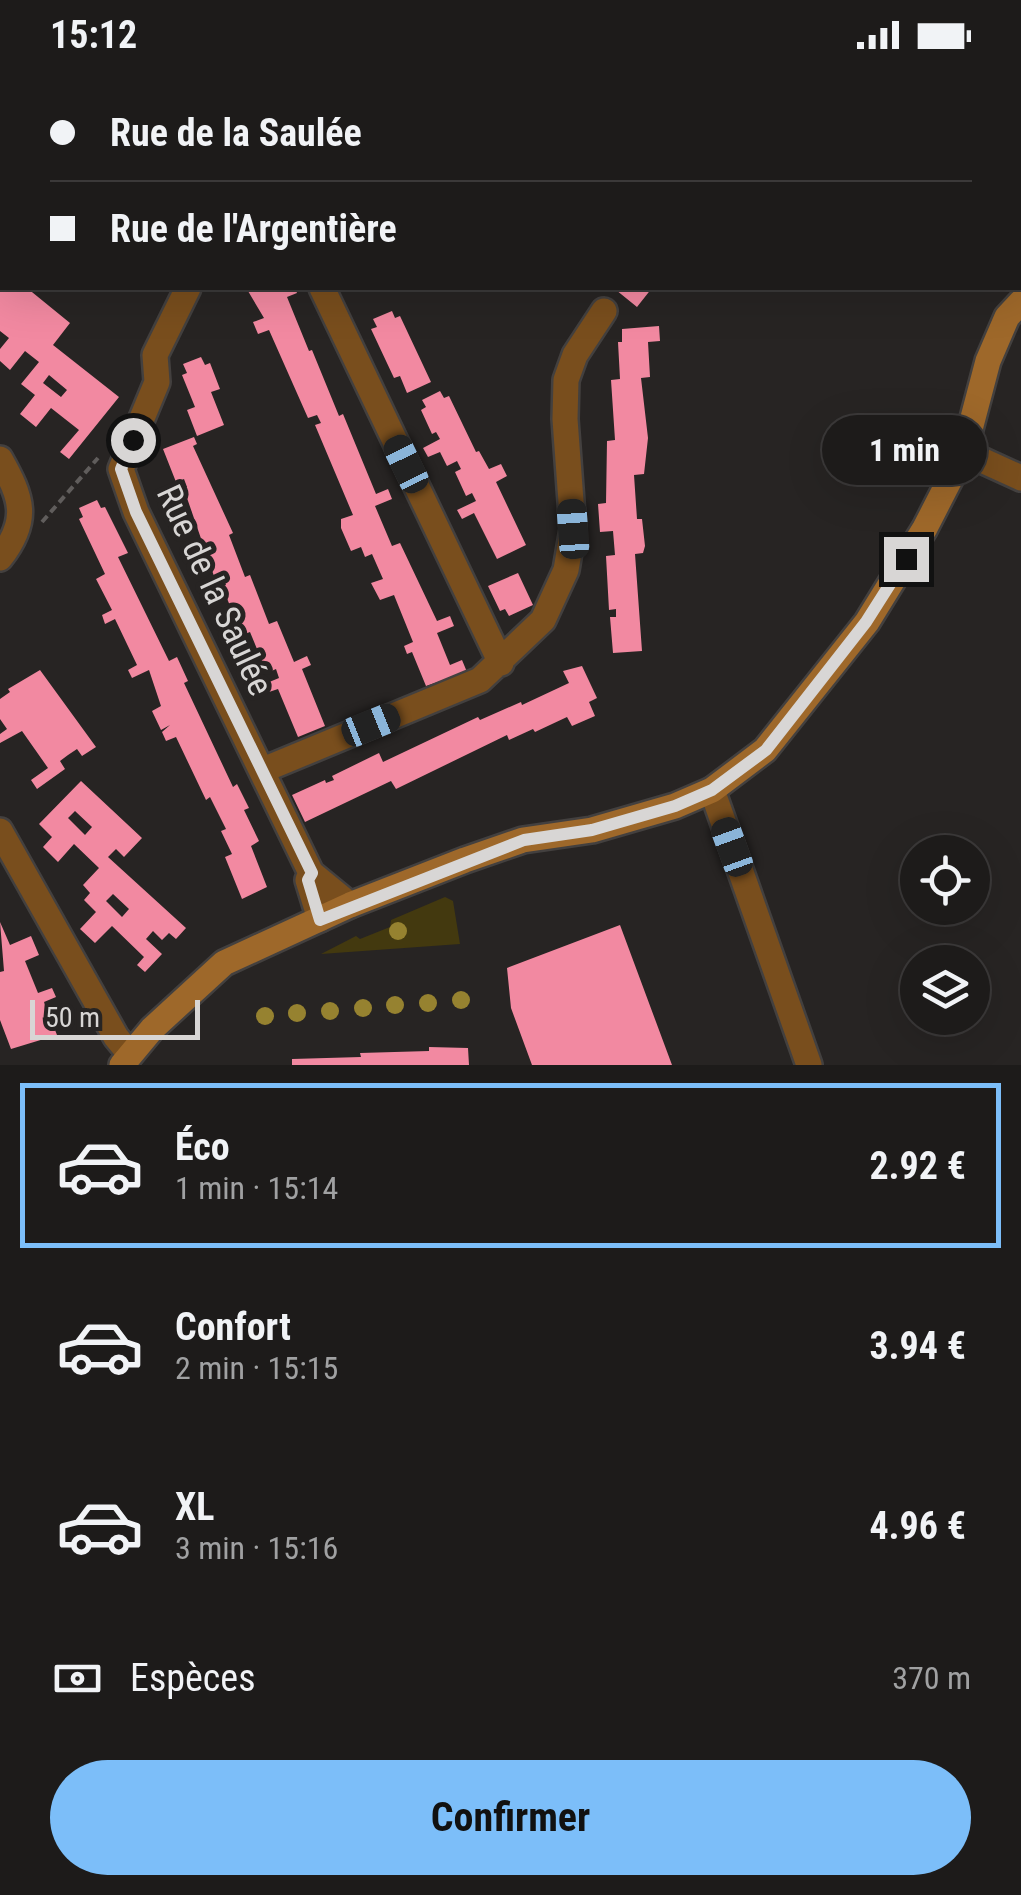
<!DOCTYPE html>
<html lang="fr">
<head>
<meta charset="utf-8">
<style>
  :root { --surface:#1d1b1a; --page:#2a2827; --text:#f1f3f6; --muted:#a0a1a2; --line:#3b3939; --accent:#7cbef9 }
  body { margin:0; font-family:"Roboto Condensed",sans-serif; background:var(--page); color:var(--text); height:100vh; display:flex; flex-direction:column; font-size:38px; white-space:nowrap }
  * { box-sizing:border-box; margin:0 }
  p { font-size:32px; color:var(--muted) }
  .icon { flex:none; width:55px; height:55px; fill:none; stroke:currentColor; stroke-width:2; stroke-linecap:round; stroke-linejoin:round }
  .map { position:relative; height:995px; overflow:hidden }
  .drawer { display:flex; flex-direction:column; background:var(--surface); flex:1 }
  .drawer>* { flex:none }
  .guide { position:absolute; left:0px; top:0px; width:1022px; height:220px; box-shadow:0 10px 40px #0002,0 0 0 2px var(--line); display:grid; align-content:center; height:220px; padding:0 50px; background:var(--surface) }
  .fabs { position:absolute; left:900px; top:765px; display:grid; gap:20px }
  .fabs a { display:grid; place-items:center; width:90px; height:90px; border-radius:50%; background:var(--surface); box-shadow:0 10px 40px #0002,0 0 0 2px var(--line); font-size:50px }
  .scale { position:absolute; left:30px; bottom:25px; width:170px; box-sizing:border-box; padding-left:10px; border:5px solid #d8d6d5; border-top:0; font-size:28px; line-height:35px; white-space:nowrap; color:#d8d6d5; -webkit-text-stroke:8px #272423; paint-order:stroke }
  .end { position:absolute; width:45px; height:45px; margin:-22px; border:12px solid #d8d6d5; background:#111; box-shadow:0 0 0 5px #111 }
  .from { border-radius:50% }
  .bubble { position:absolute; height:70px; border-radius:35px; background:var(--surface); box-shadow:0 10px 40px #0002,0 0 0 2px var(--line); font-size:32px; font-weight:700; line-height:70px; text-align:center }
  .car { position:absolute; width:30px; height:60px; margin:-30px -15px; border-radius:12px; box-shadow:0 0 8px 2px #0007; background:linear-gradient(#222 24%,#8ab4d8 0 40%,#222 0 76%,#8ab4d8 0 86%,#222 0) }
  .guide b { display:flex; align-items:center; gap:35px; height:95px; font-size:38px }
  .guide b+b { border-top:2px solid var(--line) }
  .guide i { width:25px; height:25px; background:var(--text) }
  ul { padding:18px 0 0; list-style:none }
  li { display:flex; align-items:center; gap:30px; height:165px; margin:0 20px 15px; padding:0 30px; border:5px solid transparent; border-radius:0px }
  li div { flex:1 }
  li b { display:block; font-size:38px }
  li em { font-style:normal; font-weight:700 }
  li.current { border-color:var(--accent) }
  li>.icon { width:90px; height:90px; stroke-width:1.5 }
  .pay { display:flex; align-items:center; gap:25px; height:110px; padding:0 50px; font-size:38px }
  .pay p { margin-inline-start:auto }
  .action { display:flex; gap:20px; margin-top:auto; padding:20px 50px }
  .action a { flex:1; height:115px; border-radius:60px; background:var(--accent); color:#111; font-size:40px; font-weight:700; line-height:115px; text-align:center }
  .status { display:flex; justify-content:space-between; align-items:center; height:70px; padding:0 50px; background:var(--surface); direction:ltr }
  .status svg { height:28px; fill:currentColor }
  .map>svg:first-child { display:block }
</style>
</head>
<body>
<div class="status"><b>15:12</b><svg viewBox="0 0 49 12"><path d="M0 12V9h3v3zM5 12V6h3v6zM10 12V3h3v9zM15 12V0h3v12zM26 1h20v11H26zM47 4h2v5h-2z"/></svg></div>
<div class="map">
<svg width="1021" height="995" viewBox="0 0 1021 995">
  <rect width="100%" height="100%" fill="#272423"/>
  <path fill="#43390f" d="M 445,827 L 453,831 L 460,874 L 321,884 L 356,866 L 360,869 L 390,857 L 391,850 Z"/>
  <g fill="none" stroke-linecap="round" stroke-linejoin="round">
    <path stroke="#54404f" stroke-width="6" d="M 541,0 L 544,2"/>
  </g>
  <path fill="#f289a1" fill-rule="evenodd" d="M 0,218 L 27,218 L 70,253 L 53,275 L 119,327 L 69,389 L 60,382 L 79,360 L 51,338 L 36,357 L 20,344 L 35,325 L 21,314 L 39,292 L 25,281 L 10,300 L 0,291 L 0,279 L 9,268 L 0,261 ZM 49,305 L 67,320 L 61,327 L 43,313 Z
    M 256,218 L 295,218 L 297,223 L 287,227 L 309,281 L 312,280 L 339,346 L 343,344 L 376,424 L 388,419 L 392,429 L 375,436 L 392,476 L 400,473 L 437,551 L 450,546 L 454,556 L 437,563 L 450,595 L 462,590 L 467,602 L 426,616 L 412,582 L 407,584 L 404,576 L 413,572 L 394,525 L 380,530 L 371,513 L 383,509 L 372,484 L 365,487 L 361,477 L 351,481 L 341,458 L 341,449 L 353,445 L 315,355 L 321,353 L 317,345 L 308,348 L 269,260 L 258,264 L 253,252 L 264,248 L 248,221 Z
    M 618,218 L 652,218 L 637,237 L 616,220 Z
    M 392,241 L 395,248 L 400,246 L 431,312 L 407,323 L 400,306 L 394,308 L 371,259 L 377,257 L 373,249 Z
    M 659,256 L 660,271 L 648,272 L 650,307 L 641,308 L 648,368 L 644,404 L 634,405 L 637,449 L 642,449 L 645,476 L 643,483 L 635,484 L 642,581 L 613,583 L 610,547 L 616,547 L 616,539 L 609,540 L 606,486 L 615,485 L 613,461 L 600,462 L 598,434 L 606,433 L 607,371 L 615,370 L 611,310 L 620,309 L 618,272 L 622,272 L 622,259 Z
    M 201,287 L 205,295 L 210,293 L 220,319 L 211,322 L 224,355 L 197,366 L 187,340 L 195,337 L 182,305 L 187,303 L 183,294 Z
    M 440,321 L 444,328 L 449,326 L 476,382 L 479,381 L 489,399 L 501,394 L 507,406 L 496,412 L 526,475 L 497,489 L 474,443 L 462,449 L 457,440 L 476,431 L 472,423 L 466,426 L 455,402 L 461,399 L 457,391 L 447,396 L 440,382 L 428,387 L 423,378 L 440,369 L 436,362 L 432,364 L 421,340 L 426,337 L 422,330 Z
    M 194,367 L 197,374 L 193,376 L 233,463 L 229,465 L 245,507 L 250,505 L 269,554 L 277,551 L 294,592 L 307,586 L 311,595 L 302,599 L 325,656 L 298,667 L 278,619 L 266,623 L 262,615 L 279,608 L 276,599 L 267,603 L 250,562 L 242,565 L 226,526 L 214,531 L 210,521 L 226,515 L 223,506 L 215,509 L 187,428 L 174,433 L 170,423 L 187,417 L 184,409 L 176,412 L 163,379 Z
    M 97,430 L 101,438 L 105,437 L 128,483 L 118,487 L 169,591 L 177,587 L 188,611 L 184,613 L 233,717 L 237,714 L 249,738 L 244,740 L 259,771 L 251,776 L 267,817 L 242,829 L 225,787 L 232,784 L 221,761 L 226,759 L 210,727 L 206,730 L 176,667 L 166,671 L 162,662 L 170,655 L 161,660 L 152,641 L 161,636 L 149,600 L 132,608 L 128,600 L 137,595 L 115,549 L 105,554 L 102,545 L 112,540 L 96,509 L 105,504 L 79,449 L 83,447 L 79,438 Z
    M 518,503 L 533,535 L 509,546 L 505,539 L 500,541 L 488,516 Z
    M 582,596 L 597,628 L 589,632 L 595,646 L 572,656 L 567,647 L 535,662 L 533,659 L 509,670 L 507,665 L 396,719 L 391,711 L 305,752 L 292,725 L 325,710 L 326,713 L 334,710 L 332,706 L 379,683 L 383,692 L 478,647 L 480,650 L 521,632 L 522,635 L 569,613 L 563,601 Z
    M 40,600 L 96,677 L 82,686 L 77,679 L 68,685 L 60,691 L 65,699 L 37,719 L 31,710 L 48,698 L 22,661 L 0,673 L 0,664 L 7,659 L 0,649 L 0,629 L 10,622 L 8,619 Z
    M 81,711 L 142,768 L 124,787 L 116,779 L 108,787 L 186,858 L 176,869 L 169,863 L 162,870 L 153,861 L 146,869 L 162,884 L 145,902 L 137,895 L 144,887 L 112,856 L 95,873 L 80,859 L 96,842 L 84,830 L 90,823 L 83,815 L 99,798 L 74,774 L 58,792 L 43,777 L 52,767 L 39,754 ZM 75,741 L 92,757 L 85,765 L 68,748 ZM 113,824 L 129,839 L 122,847 L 106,831 Z
    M 0,852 L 10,875 L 31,866 L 39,885 L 25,891 L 38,923 L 52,918 L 56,927 L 44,932 L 57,965 L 11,979 L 0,950 L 0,902 L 4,901 Z
    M 620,855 L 672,995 L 532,995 L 511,938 L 507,898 Z
    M 429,977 L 468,978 L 469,995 L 292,995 L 292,989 L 361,987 L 360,983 L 429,981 Z"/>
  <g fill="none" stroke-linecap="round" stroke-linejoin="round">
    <defs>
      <path id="minor" d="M 188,218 L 155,285 L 157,312 L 121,399 L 136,442 L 311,803 L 350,835
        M 322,218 L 501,593
        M 0,389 C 22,428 30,450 0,488
        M 263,700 L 480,610 L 543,550 L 566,500 L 573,459 L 565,349 L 566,310 L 575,285 L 604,241
        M 712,720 L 809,995
        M 0,761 L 116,967 L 130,984
        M 311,803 L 308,810 L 320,849"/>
      <path id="tertiary" d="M 964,382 L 1021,408"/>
      <path id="secondary" d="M 122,995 L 152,959 L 224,893 L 350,835 L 465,790 L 523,770 L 592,760 L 675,736 L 712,720 L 765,680 L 867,552 L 925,458 L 964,382 L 988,291 L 1007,247 L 1021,232"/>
    </defs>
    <use href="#minor" stroke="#43403f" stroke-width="30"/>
    <use href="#tertiary" stroke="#43403f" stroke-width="30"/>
    <use href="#secondary" stroke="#43403f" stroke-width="30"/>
    <path stroke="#605d5c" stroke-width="4" stroke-dasharray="8 5" stroke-linecap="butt" d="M 42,452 L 98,388"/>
    <use href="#minor" stroke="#794e1d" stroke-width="25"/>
    <use href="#tertiary" stroke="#794e1d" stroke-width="25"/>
    <use href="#secondary" stroke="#9e682a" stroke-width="25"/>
  </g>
  <g fill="#968230">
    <circle cx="398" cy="861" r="9"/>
    <circle cx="461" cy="930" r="9"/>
    <circle cx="428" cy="933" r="9"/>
    <circle cx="395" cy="935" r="9"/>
    <circle cx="363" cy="938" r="9"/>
    <circle cx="330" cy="941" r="9"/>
    <circle cx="297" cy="943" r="9"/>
    <circle cx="265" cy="946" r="9"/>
  </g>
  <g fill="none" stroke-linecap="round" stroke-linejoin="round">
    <path stroke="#d8d6d5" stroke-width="12" d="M 133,370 L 121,399 L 136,442 L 312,803 L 308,810 L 320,850 L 524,770 L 592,760 L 675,736 L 712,720 L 766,680 L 866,552 L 906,489"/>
  </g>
  <g text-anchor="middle" stroke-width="10" stroke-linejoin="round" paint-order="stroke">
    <g font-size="35" fill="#d8d6d5" stroke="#272423">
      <text transform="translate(215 520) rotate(65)" y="12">Rue de la Saulée</text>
    </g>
  </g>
</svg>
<div class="fabs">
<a><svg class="icon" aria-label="locate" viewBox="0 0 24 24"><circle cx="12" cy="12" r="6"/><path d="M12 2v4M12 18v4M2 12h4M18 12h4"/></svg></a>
<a><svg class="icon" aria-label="layers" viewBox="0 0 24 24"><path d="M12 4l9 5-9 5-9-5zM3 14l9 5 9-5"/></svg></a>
</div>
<div class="scale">50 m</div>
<i class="end from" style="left:133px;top:370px"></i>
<i class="end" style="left:906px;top:489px"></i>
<div class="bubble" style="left:822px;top:345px;width:165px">1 min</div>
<i class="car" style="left:406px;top:394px;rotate:334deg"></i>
<i class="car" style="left:573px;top:459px;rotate:356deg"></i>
<i class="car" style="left:371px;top:655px;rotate:68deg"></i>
<i class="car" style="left:732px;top:777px;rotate:340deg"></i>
<div class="guide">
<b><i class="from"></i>Rue de la Saulée</b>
<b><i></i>Rue de l'Argentière</b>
</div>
</div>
<section class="drawer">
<ul>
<li class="current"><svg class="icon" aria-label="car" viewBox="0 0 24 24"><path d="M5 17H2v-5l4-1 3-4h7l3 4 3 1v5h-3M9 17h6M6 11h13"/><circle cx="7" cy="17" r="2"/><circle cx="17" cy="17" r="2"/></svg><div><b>Éco</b><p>1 min · 15:14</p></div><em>2.92 €</em></li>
<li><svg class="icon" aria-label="car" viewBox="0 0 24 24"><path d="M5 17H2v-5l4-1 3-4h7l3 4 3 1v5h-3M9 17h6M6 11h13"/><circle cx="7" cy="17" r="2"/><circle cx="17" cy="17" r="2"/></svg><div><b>Confort</b><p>2 min · 15:15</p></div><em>3.94 €</em></li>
<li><svg class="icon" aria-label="car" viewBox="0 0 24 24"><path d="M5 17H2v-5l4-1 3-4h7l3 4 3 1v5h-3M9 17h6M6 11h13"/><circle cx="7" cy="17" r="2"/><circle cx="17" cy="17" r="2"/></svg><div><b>XL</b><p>3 min · 15:16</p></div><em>4.96 €</em></li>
</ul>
<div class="pay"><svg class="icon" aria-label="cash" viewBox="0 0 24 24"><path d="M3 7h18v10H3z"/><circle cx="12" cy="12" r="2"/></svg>Espèces<p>370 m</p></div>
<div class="action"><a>Confirmer</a></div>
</section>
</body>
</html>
